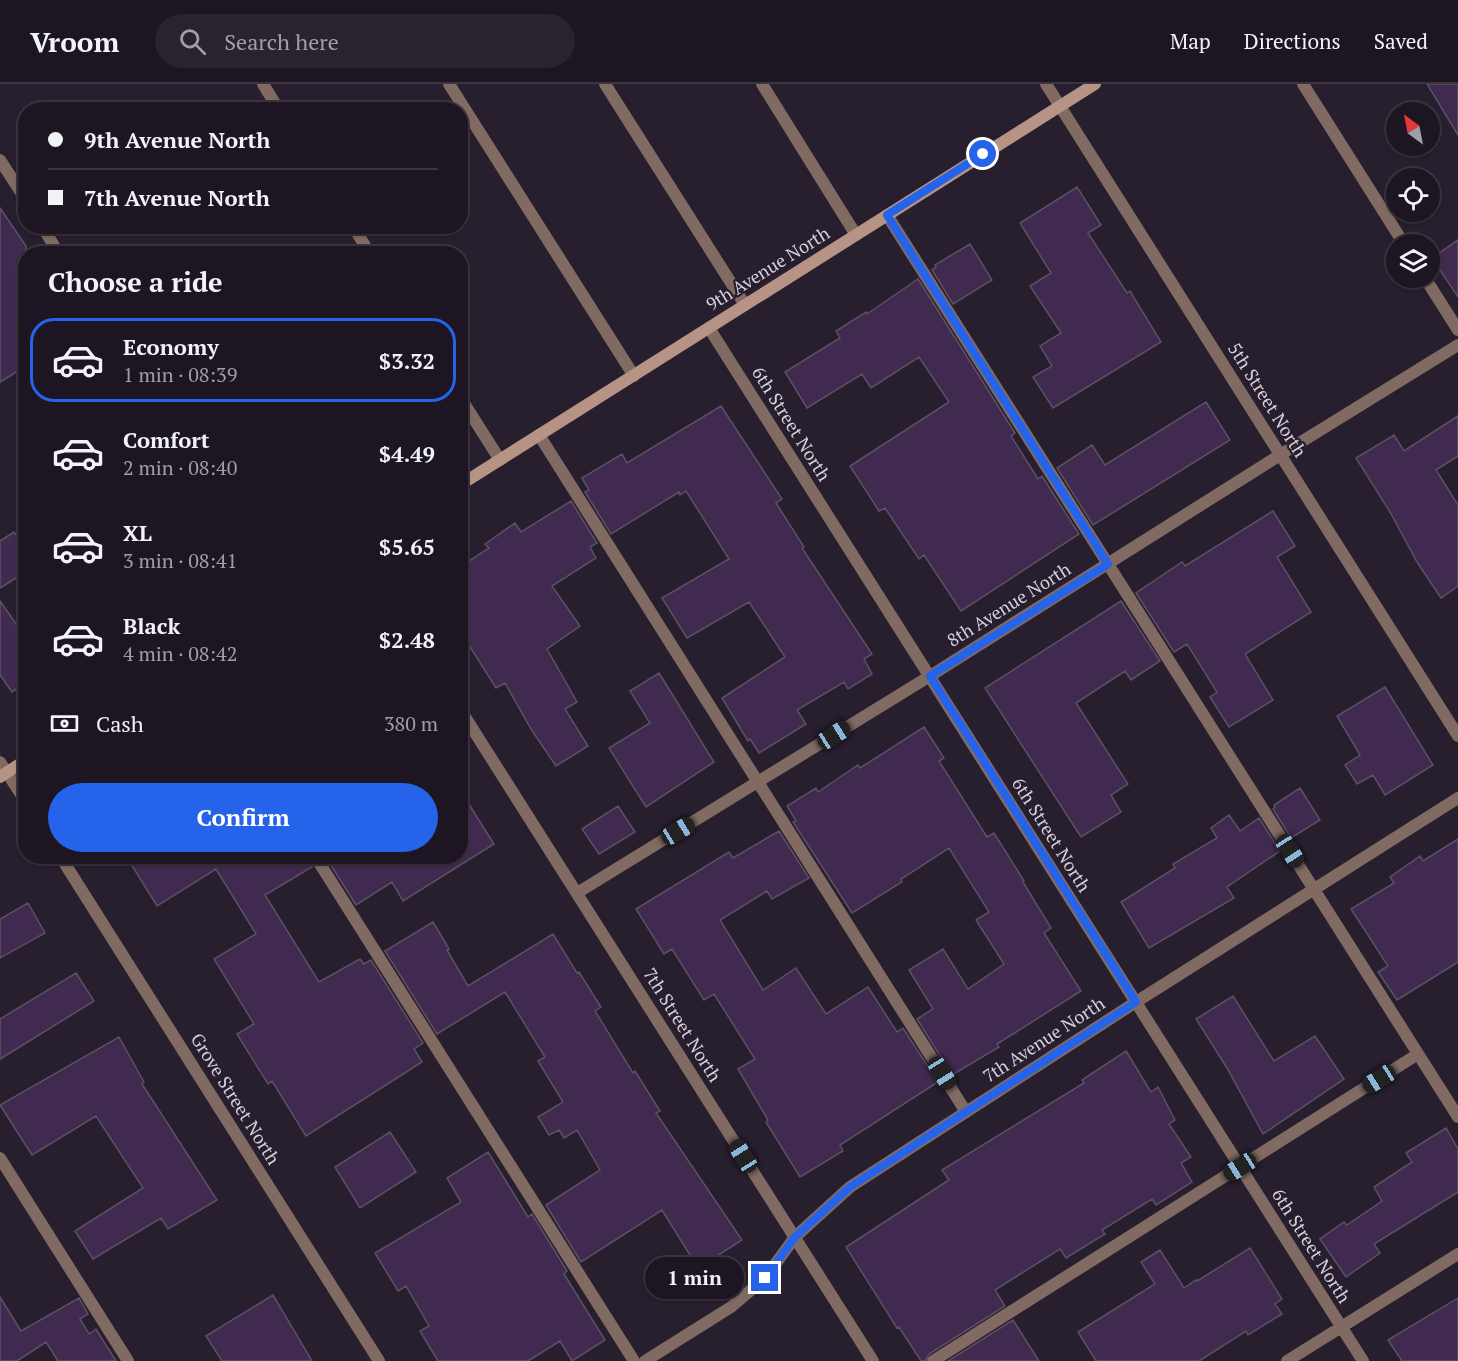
<!DOCTYPE html>
<html lang="en">
<head>
<meta charset="utf-8">
<style>
  :root { --surface:#1d1622; --page:#2a232f; --text:#f1f3f6; --muted:#a09fa5; --line:#3b3540; --accent:#2563eb }
  body { margin:0; font-family:"PT Serif",serif; background:var(--page); color:var(--text); height:100vh; display:flex; flex-direction:column; font-size:22px; white-space:nowrap }
  * { box-sizing:border-box; margin:0 }
  p { font-size:20px; color:var(--muted) }
  .icon { flex:none; width:33px; height:33px; fill:none; stroke:currentColor; stroke-width:2; stroke-linecap:round; stroke-linejoin:round }
  .map { position:relative; flex:1; overflow:hidden }
  .panel { position:absolute; left:18px; top:162px; width:450px; height:618px; display:flex; flex-direction:column; background:var(--surface); border-radius:24px; box-shadow:0 2px 4px #0004,0 0 0 2px var(--line) }
  .panel>* { flex:none }
  .banner { position:absolute; left:18px; top:18px; width:450px; height:132px; border-radius:24px; box-shadow:0 2px 4px #0004,0 0 0 2px var(--line); display:grid; align-content:center; height:132px; padding:0 30px; background:var(--surface) }
  .needle { width:39px; rotate:328deg }
  .tools { position:absolute; left:1386px; top:18px; display:grid; gap:12px }
  .tools a { display:grid; place-items:center; width:54px; height:54px; border-radius:50%; background:var(--surface); box-shadow:0 2px 4px #0004,0 0 0 2px var(--line); font-size:30px }
  .end { position:absolute; width:27px; height:27px; margin:-14px; border:8px solid #2563eb; background:#fff; box-shadow:0 0 0 3px #fff }
  .from { border-radius:50% }
  .bubble { position:absolute; height:42px; border-radius:21px; background:var(--surface); box-shadow:0 2px 4px #0004,0 0 0 2px var(--line); font-size:20px; font-weight:800; line-height:42px; text-align:center }
  .car { position:absolute; width:18px; height:36px; margin:-18px -9px; border-radius:8px; box-shadow:0 0 4px 2px #0007; background:linear-gradient(#222 24%,#8ab4d8 0 40%,#222 0 76%,#8ab4d8 0 86%,#222 0) }
  .banner b { display:flex; align-items:center; gap:21px; height:57px; font-size:22px }
  .banner b+b { border-top:2px solid var(--line) }
  .banner i { width:15px; height:15px; background:var(--text) }
  ul { padding:0; list-style:none }
  li { display:flex; align-items:center; gap:18px; height:84px; margin:0 12px 9px; padding:0 18px; border:3px solid transparent; border-radius:24px }
  li div { flex:1 }
  li b { display:block; font-size:22px }
  li em { font-style:normal; font-weight:800 }
  li.selected { border-color:var(--accent) }
  li>.icon { width:54px; height:54px; stroke-width:1.5 }
  h2 { padding:0 30px; font-size:27px; line-height:72px }
  .pay { display:flex; align-items:center; gap:15px; height:66px; padding:0 30px; font-size:22px }
  .pay p { margin-inline-start:auto }
  .primary-button { display:flex; gap:12px; margin-top:auto; padding:12px 30px }
  .primary-button a { flex:1; height:69px; border-radius:36px; background:var(--accent); color:#fff; font-size:24px; font-weight:800; line-height:69px; text-align:center }
  header { display:flex; align-items:center; gap:36px; box-sizing:border-box; height:84px; padding:0 30px; background:var(--surface); border-bottom:2px solid var(--line) }
  header strong { font-size:28px }
  nav { display:flex; gap:33px; margin-inline-start:auto; font-size:21px }
  .search { width:420px; height:54px; background:var(--page); display:flex; align-items:center; gap:15px; box-sizing:border-box; padding:0 21px; border-radius:33px; color:var(--muted); font-size:22px }
  .map>svg:first-child { display:block }
</style>
</head>
<body>
<header>
<strong>Vroom</strong>
<div class="search"><svg class="icon" aria-label="search" viewBox="0 0 24 24"><circle cx="10" cy="10" r="6"/><path d="M15 15l6 6"/></svg>Search here</div>
<nav><a>Map</a><a>Directions</a><a>Saved</a></nav>
</header>
<div class="map">
<svg width="1458" height="1277" viewBox="0 0 1458 1277">
  <rect width="100%" height="100%" fill="#271e2e"/>
  <path fill="#412a4f" stroke="#5c5164" stroke-width="1.5" d="M 1427,0 L 1458,0 L 1458,51 Z
    M 1077,103 L 1101,141 L 1088,149 L 1127,209 L 1130,207 L 1161,258 L 1053,324 L 1033,293 L 1052,282 L 1040,262 L 1061,249 L 1030,202 L 1051,189 L 1020,139 Z
    M 0,124 L 26,162 L 26,282 L 0,298 Z
    M 1458,156 L 1458,213 L 1432,174 Z
    M 970,160 L 992,196 L 953,220 L 932,186 L 936,183 L 935,181 Z
    M 918,195 L 1015,349 L 1011,352 L 1038,395 L 1042,392 L 1079,450 L 961,527 L 924,471 L 919,475 L 885,424 L 879,427 L 850,382 L 949,318 L 919,273 L 871,304 L 862,290 L 807,324 L 785,288 L 840,254 L 836,247 L 866,228 L 867,230 Z
    M 1206,318 L 1230,356 L 1093,441 L 1057,384 L 1092,361 L 1105,381 Z
    M 721,322 L 782,415 L 776,419 L 804,463 L 802,464 L 872,570 L 864,575 L 872,590 L 848,605 L 844,598 L 797,626 L 806,640 L 759,669 L 750,655 L 748,657 L 722,614 L 785,573 L 749,518 L 687,554 L 662,514 L 729,475 L 686,407 L 680,411 L 679,408 L 611,450 L 585,408 L 589,406 L 582,394 L 622,370 L 627,379 Z
    M 1458,332 L 1458,372 L 1436,386 L 1458,421 L 1458,502 L 1441,514 L 1417,478 L 1390,428 L 1356,374 L 1394,351 L 1404,367 Z
    M 571,417 L 597,459 L 590,463 L 596,474 L 552,502 L 580,542 L 547,565 L 577,618 L 565,625 L 588,662 L 556,682 L 531,645 L 505,599 L 496,604 L 460,547 L 460,483 L 489,464 L 485,460 L 515,439 L 521,448 Z
    M 1273,427 L 1295,462 L 1277,473 L 1311,528 L 1245,570 L 1273,616 L 1229,643 L 1210,613 L 1217,608 L 1187,560 L 1174,568 L 1136,509 L 1182,478 L 1185,482 Z
    M 14,448 L 26,466 L 26,488 L 0,504 L 0,457 Z
    M 0,517 L 26,554 L 26,599 L 12,608 L 0,591 Z
    M 1121,517 L 1160,577 L 1131,596 L 1125,587 L 1076,619 L 1128,700 L 1111,711 L 1121,728 L 1081,753 L 985,604 Z
    M 659,589 L 714,678 L 646,723 L 609,664 L 650,639 L 630,607 Z
    M 1385,603 L 1433,681 L 1385,711 L 1373,691 L 1357,700 L 1345,681 L 1360,671 L 1337,632 Z
    M 924,643 L 944,674 L 939,677 L 987,753 L 994,749 L 1024,797 L 1023,798 L 1051,844 L 1044,849 L 1081,907 L 997,960 L 999,963 L 952,991 L 917,935 L 933,925 L 909,886 L 943,865 L 968,905 L 1004,880 L 976,836 L 989,828 L 949,764 L 901,795 L 902,798 L 852,829 L 793,738 L 796,737 L 787,722 L 816,704 L 818,708 L 858,681 L 860,684 Z
    M 1300,704 L 1320,736 L 1291,754 L 1273,725 L 1275,723 L 1274,721 Z
    M 460,706 L 494,760 L 403,817 L 392,798 L 356,821 L 325,772 L 460,772 Z
    M 618,722 L 635,748 L 599,770 L 582,745 Z
    M 1229,731 L 1240,747 L 1259,734 L 1280,767 L 1227,803 L 1234,814 L 1149,864 L 1121,818 L 1175,784 L 1173,780 L 1217,754 L 1211,744 Z
    M 779,747 L 809,794 L 772,815 L 767,807 L 720,836 L 763,906 L 796,884 L 826,930 L 868,903 L 897,948 L 903,944 L 938,998 L 840,1061 L 843,1067 L 800,1093 L 766,1038 L 768,1036 L 738,985 L 755,975 L 714,910 L 704,916 L 672,865 L 664,870 L 636,825 L 729,768 L 733,774 Z
    M 1458,755 L 1458,878 L 1397,916 L 1378,888 L 1388,882 L 1351,825 L 1394,799 L 1390,793 L 1420,772 L 1423,777 Z
    M 126,772 L 307,772 L 312,783 L 265,811 L 319,898 L 360,875 L 364,880 L 371,876 L 423,959 L 414,965 L 422,978 L 306,1052 L 272,997 L 268,1000 L 237,950 L 254,940 L 214,875 L 256,850 L 216,785 L 157,822 Z
    M 28,819 L 45,849 L 0,874 L 0,835 Z
    M 433,838 L 449,865 L 447,866 L 468,902 L 553,850 L 577,889 L 579,888 L 601,923 L 595,927 L 633,989 L 635,987 L 660,1027 L 656,1029 L 742,1156 L 698,1184 L 662,1126 L 581,1178 L 546,1121 L 600,1086 L 577,1046 L 564,1054 L 559,1046 L 549,1051 L 538,1033 L 563,1018 L 538,977 L 545,973 L 505,908 L 437,950 L 385,867 Z
    M 76,889 L 94,917 L 0,975 L 0,935 Z
    M 1233,912 L 1274,977 L 1315,952 L 1344,995 L 1263,1050 L 1227,984 L 1196,935 Z
    M 119,953 L 144,998 L 142,1000 L 217,1116 L 168,1145 L 161,1134 L 93,1175 L 75,1147 L 143,1104 L 96,1032 L 32,1071 L 0,1021 Z
    M 1126,967 L 1151,1008 L 1158,1003 L 1175,1036 L 1169,1040 L 1191,1073 L 1181,1079 L 1192,1098 L 1156,1121 L 1152,1115 L 1102,1146 L 1105,1150 L 1066,1174 L 1060,1165 L 995,1206 L 1005,1222 L 929,1270 L 925,1277 L 921,1277 L 899,1243 L 897,1244 L 846,1163 L 949,1096 L 942,1086 L 1084,999 L 1082,996 Z
    M 1446,1044 L 1458,1065 L 1458,1108 L 1374,1160 L 1380,1169 L 1346,1193 L 1320,1155 L 1344,1138 L 1347,1141 L 1382,1117 L 1374,1103 L 1412,1078 L 1406,1069 Z
    M 390,1048 L 416,1088 L 360,1124 L 335,1083 Z
    M 488,1068 L 528,1133 L 532,1130 L 567,1187 L 564,1190 L 605,1256 L 572,1277 L 560,1257 L 528,1277 L 438,1277 L 420,1247 L 429,1242 L 406,1202 L 398,1207 L 375,1169 L 461,1118 L 447,1094 Z
    M 1250,1164 L 1282,1215 L 1275,1220 L 1282,1230 L 1248,1251 L 1246,1247 L 1199,1277 L 1096,1277 L 1078,1248 L 1155,1200 L 1141,1178 L 1160,1166 L 1184,1204 L 1196,1196 L 1197,1197 Z
    M 273,1211 L 312,1277 L 222,1277 L 206,1252 Z
    M 0,1213 L 21,1247 L 79,1214 L 88,1230 L 80,1235 L 89,1250 L 96,1245 L 116,1277 L 58,1277 L 46,1258 L 17,1277 L 0,1277 Z
    M 1458,1214 L 1458,1277 L 1402,1277 L 1388,1256 Z
    M 1013,1236 L 1039,1277 L 948,1277 Z"/>
  <g fill="none" stroke-linecap="round" stroke-linejoin="round">
    <path stroke="#806a61" stroke-width="12" d="M 449,0 L 634,292
      M 762,0 L 856,151
      M 1303,0 L 1404,160
      M 887,131 L 1458,1033
      M 1425,194 L 1458,246
      M 539,351 L 966,1028
      M 315,772 L 634,1277
      M 0,1074 L 128,1277
      M 933,1277 L 1418,970"/>
    <path stroke="#806a61" stroke-width="12" d="M 263,0 L 279,26
      M 605,0 L 745,221
      M 1046,0 L 1458,652
      M 0,76 L 26,116
      M 42,142 L 59,170
      M 353,142 L 370,170
      M 709,244 L 1363,1277
      M 460,313 L 500,376
      M 460,625 L 873,1277
      M 0,678 L 26,718
      M 60,772 L 379,1277
      M 577,809 L 930,592 L 1280,371 L 1458,261
      M 645,1277 L 731,1223 L 765,1194 L 795,1153 L 850,1103 L 1136,918 L 1458,714
      M 1287,1277 L 1458,1170"/>
    <path stroke="#b69385" stroke-width="12" d="M 460,401 L 1095,0
      M 0,693 L 26,676"/>
  </g>
  <g fill="none" stroke-linecap="round" stroke-linejoin="round">
    <path stroke="#2563eb" stroke-width="8" d="M 765,1194 L 795,1153 L 850,1103 L 1136,918 L 930,592 L 1108,480 L 887,131 L 983,70"/>
  </g>
  <g text-anchor="middle" stroke-width="4.5" stroke-linejoin="round" paint-order="stroke">
    <g font-size="18" fill="#d7d1dc" stroke="#271e2e">
      <text transform="translate(768 185) rotate(-32)" y="6">9th Avenue North</text>
      <text transform="translate(1267 316) rotate(58)" y="6">5th Street North</text>
      <text transform="translate(791 340) rotate(58)" y="6">6th Street North</text>
      <text transform="translate(1009 521) rotate(-32)" y="6">8th Avenue North</text>
      <text transform="translate(1051 751) rotate(58)" y="6">6th Street North</text>
      <text transform="translate(682 941) rotate(58)" y="6">7th Street North</text>
      <text transform="translate(1044 956) rotate(-33)" y="6">7th Avenue North</text>
      <text transform="translate(235 1015) rotate(58)" y="6">Grove Street North</text>
      <text transform="translate(1311 1162) rotate(58)" y="6">6th Street North</text>
    </g>
  </g>
</svg>
<div class="tools">
<a><svg class="needle" viewBox="-14 -14 28 28"><path d="M0-13l5 13h-10z" fill="#e53935"/><path d="M0 13l5-13h-10z" fill="#a09fa5"/></svg></a>
<a><svg class="icon" aria-label="locate" viewBox="0 0 24 24"><circle cx="12" cy="12" r="6"/><path d="M12 2v4M12 18v4M2 12h4M18 12h4"/></svg></a>
<a><svg class="icon" aria-label="layers" viewBox="0 0 24 24"><path d="M12 4l9 5-9 5-9-5zM3 14l9 5 9-5"/></svg></a>
</div>
<i class="end from" style="left:983px;top:70px"></i>
<i class="end" style="left:765px;top:1194px"></i>
<div class="bubble" style="left:645px;top:1173px;width:99px">1 min</div>
<i class="car" style="left:834px;top:651px;rotate:58deg"></i>
<i class="car" style="left:678px;top:747px;rotate:59deg"></i>
<i class="car" style="left:1290px;top:767px;rotate:147deg"></i>
<i class="car" style="left:942px;top:989px;rotate:148deg"></i>
<i class="car" style="left:1379px;top:995px;rotate:238deg"></i>
<i class="car" style="left:743px;top:1072px;rotate:328deg"></i>
<i class="car" style="left:1240px;top:1083px;rotate:238deg"></i>
<div class="banner">
<b><i class="from"></i>9th Avenue North</b>
<b><i></i>7th Avenue North</b>
</div>
<section class="panel">
<h2>Choose a ride</h2>
<ul>
<li class="selected"><svg class="icon" aria-label="car" viewBox="0 0 24 24"><path d="M5 17H2v-5l4-1 3-4h7l3 4 3 1v5h-3M9 17h6M6 11h13"/><circle cx="7" cy="17" r="2"/><circle cx="17" cy="17" r="2"/></svg><div><b>Economy</b><p>1 min · 08:39</p></div><em>$3.32</em></li>
<li><svg class="icon" aria-label="car" viewBox="0 0 24 24"><path d="M5 17H2v-5l4-1 3-4h7l3 4 3 1v5h-3M9 17h6M6 11h13"/><circle cx="7" cy="17" r="2"/><circle cx="17" cy="17" r="2"/></svg><div><b>Comfort</b><p>2 min · 08:40</p></div><em>$4.49</em></li>
<li><svg class="icon" aria-label="car" viewBox="0 0 24 24"><path d="M5 17H2v-5l4-1 3-4h7l3 4 3 1v5h-3M9 17h6M6 11h13"/><circle cx="7" cy="17" r="2"/><circle cx="17" cy="17" r="2"/></svg><div><b>XL</b><p>3 min · 08:41</p></div><em>$5.65</em></li>
<li><svg class="icon" aria-label="car" viewBox="0 0 24 24"><path d="M5 17H2v-5l4-1 3-4h7l3 4 3 1v5h-3M9 17h6M6 11h13"/><circle cx="7" cy="17" r="2"/><circle cx="17" cy="17" r="2"/></svg><div><b>Black</b><p>4 min · 08:42</p></div><em>$2.48</em></li>
</ul>
<div class="pay"><svg class="icon" aria-label="cash" viewBox="0 0 24 24"><path d="M3 7h18v10H3z"/><circle cx="12" cy="12" r="2"/></svg>Cash<p>380 m</p></div>
<div class="primary-button"><a>Confirm</a></div>
</section>
</div>
</body>
</html>
